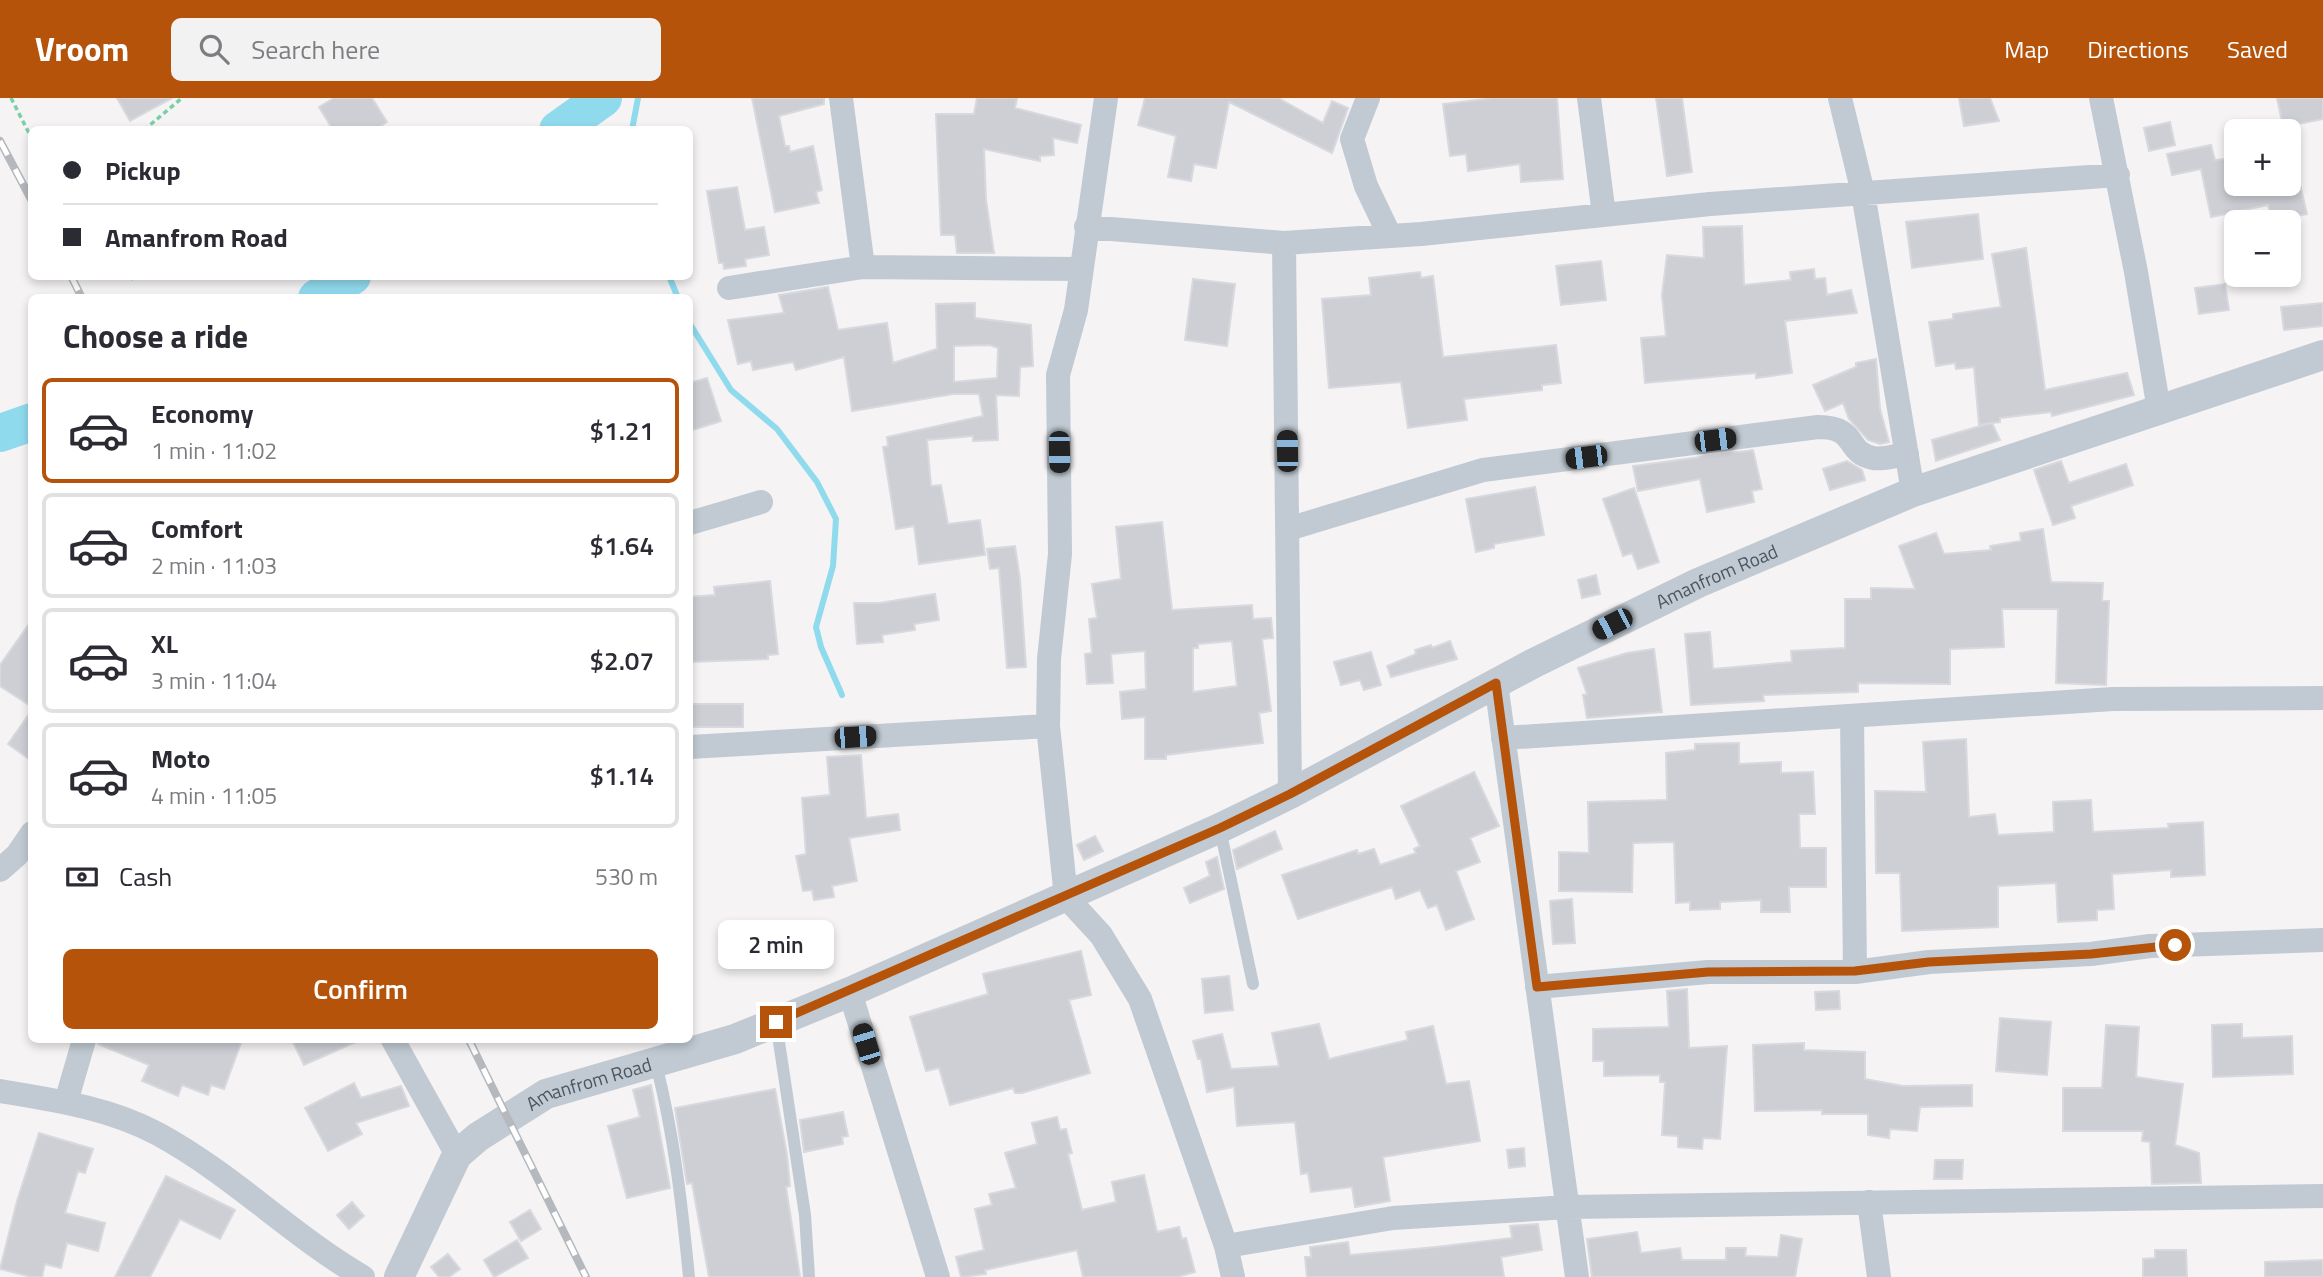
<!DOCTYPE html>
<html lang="en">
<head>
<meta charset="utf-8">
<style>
  :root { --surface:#fff; --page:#f2f2f3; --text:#2b2b33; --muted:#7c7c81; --line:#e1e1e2; --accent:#b45309 }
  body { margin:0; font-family:"Titillium Web",sans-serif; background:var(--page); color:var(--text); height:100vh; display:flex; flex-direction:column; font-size:26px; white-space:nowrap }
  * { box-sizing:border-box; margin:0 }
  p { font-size:23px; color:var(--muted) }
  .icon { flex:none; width:38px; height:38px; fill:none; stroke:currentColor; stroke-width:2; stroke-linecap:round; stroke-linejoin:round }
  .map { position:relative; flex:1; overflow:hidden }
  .details { position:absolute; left:28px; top:196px; width:665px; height:749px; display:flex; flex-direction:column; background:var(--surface); border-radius:10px; box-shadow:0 4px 10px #0003 }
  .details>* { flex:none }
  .guide { position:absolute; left:28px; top:28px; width:665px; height:154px; border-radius:10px; box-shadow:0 4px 10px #0003; display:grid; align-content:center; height:154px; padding:0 35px; background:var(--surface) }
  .controls { position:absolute; left:2224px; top:21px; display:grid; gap:14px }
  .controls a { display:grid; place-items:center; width:77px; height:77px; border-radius:10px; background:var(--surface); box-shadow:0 4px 10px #0003; font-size:35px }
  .end { position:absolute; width:32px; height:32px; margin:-16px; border:9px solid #b45309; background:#fff; box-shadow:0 0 0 4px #fff }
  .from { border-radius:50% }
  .bubble { position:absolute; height:49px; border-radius:10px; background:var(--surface); box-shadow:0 4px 10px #0003; font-size:23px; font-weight:600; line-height:49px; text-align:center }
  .car { position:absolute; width:21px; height:42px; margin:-21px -10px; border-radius:9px; box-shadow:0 0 5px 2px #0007; background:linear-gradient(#222 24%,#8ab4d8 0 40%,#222 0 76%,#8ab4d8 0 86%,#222 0) }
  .guide b { display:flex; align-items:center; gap:24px; height:66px; font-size:26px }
  .guide b+b { border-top:2px solid var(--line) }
  .guide i { width:18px; height:18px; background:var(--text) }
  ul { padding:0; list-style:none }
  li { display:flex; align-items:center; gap:21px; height:105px; margin:0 14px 10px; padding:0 21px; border:4px solid var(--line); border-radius:10px }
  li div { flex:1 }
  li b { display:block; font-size:26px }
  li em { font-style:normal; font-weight:600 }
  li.current { border-color:var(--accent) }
  li>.icon { width:63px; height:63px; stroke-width:1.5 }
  h2 { padding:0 35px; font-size:32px; line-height:84px }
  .pay { display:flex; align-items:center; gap:18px; height:77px; padding:0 35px; font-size:26px }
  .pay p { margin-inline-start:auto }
  .action { display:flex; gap:14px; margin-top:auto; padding:14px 35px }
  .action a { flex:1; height:80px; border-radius:10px; background:var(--accent); color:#fff; font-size:28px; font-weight:600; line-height:80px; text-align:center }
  header { display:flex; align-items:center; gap:42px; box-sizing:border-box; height:98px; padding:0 35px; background:var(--accent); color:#fff }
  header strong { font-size:33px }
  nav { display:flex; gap:38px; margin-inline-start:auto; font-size:24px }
  .search { width:490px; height:63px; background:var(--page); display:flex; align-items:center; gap:18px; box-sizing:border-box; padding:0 24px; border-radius:10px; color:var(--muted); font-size:26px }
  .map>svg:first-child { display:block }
</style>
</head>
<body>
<header>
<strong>Vroom</strong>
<div class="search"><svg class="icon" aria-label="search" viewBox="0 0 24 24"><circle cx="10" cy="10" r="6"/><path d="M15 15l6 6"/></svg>Search here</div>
<nav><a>Map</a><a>Directions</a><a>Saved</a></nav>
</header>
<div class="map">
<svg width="2323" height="1179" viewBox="0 0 2323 1179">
  <rect width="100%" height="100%" fill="#f5f3f3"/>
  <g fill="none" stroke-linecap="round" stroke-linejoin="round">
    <path stroke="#90daee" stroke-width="6" d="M 632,32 L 638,0
      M 669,178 L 678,200
      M 690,226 L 731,292 L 777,331 L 817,384 L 836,421 L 833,468 L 816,529 L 821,549 L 842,597"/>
    <path stroke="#90daee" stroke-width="38" d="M 558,32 L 603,0
      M 317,200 L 352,178
      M 0,335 L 32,324"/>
  </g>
  <path fill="#cdcfd5" stroke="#d7d9de" stroke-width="2" fill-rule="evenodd" d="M 117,0 L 172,0 L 130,23 Z
    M 334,0 L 372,0 L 387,24 L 375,32 L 333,32 L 319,9 Z
    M 752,0 L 824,0 L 824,6 L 779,18 L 785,48 L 789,48 L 790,54 L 813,48 L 822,92 L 816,94 L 819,105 L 775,114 Z
    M 977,0 L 1017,0 L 1015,10 L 1081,27 L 1077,45 L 1053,40 L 1054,57 L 1040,58 L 1040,63 L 984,51 L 986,102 L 994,155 L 957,155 L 955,137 L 941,137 L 936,16 L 974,16 Z
    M 1145,0 L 1278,0 L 1323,25 L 1332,3 L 1348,10 L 1332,55 L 1229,4 L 1216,70 L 1194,66 L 1191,83 L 1168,79 L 1176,38 L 1138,27 Z
    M 1494,0 L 1557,0 L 1563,81 L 1521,84 L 1520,66 L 1468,73 L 1466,56 L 1450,58 L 1443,6 Z
    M 1656,0 L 1682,0 L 1692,74 L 1667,78 Z
    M 1959,0 L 1990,0 L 1999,23 L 1964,28 Z
    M 2277,0 L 2323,0 L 2323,21 L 2283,29 Z
    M 2170,24 L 2175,47 L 2149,53 L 2144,30 Z
    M 2211,47 L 2215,62 L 2236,60 L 2236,86 L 2300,86 L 2307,116 L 2272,124 L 2268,107 L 2211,119 L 2201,71 L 2172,77 L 2167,56 Z
    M 737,89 L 745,132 L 764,129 L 769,157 L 745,161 L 746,168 L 724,171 L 723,165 L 719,165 L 707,93 Z
    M 1978,116 L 1983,161 L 1912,170 L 1906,124 Z
    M 1742,128 L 1744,187 L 1791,182 L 1790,174 L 1814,171 L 1815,181 L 1825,180 L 1827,197 L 1851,192 L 1857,215 L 1785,223 L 1792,275 L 1756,280 L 1756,275 L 1645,285 L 1641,240 L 1666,238 L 1662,197 L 1667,157 L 1704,160 L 1703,129 Z
    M 2026,150 L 2045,292 L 2127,275 L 2134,297 L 2052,318 L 2051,314 L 2000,320 L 2000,324 L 1992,325 L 2000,342 L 1936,363 L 1932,342 L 1991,325 L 1979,327 L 1974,269 L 1956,271 L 1955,265 L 1936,268 L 1929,224 L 1953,221 L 1953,216 L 2001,209 L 1992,156 Z
    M 1601,163 L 1606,202 L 1561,207 L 1556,168 Z
    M 1420,174 L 1421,180 L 1433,178 L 1443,259 L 1556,247 L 1561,285 L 1542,287 L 1542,292 L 1464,301 L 1467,322 L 1408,330 L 1401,284 L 1329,290 L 1322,201 L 1371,197 L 1369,180 Z
    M 1193,181 L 1235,186 L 1227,248 L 1185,242 Z
    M 2225,186 L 2229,212 L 2199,216 L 2195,190 Z
    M 828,189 L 838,232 L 887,225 L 893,265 L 937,251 L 936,206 L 975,205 L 975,220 L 1031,227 L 1033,268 L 1020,269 L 1019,298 L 996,297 L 998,342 L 973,343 L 973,338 L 927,342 L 931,388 L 941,387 L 948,426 L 980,422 L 985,457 L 919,466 L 914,428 L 896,431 L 883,349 L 888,348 L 887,339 L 983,318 L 979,296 L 953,296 L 852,313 L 844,259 L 796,272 L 793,264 L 753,272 L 751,263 L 738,266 L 728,222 L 784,215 L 779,197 ZM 990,247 L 998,250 L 997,280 L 954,284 L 954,248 Z
    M 2323,205 L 2323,228 L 2284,232 L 2281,209 Z
    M 1876,261 L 1880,311 L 1889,344 L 1880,346 L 1868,342 L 1849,321 L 1843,305 L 1825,313 L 1813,287 L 1856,269 L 1856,265 Z
    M 707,280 L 721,323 L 690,333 L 690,285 Z
    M 1753,352 L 1762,391 L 1752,393 L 1754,404 L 1707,414 L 1700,381 L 1638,393 L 1633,368 Z
    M 1847,363 L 1862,372 L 1865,382 L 1830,392 L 1823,371 Z
    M 2061,363 L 2069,385 L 2126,366 L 2133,387 L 2071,408 L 2075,420 L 2053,427 L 2034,372 Z
    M 1535,389 L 1544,437 L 1494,446 L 1494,450 L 1476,454 L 1466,401 Z
    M 1634,390 L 1659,464 L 1638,471 L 1632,455 L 1623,458 L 1603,401 Z
    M 1162,424 L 1172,512 L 1252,507 L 1253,521 L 1271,520 L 1273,540 L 1262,541 L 1271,613 L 1259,615 L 1263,645 L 1166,657 L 1166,661 L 1145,661 L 1145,619 L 1122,621 L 1120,594 L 1146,591 L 1145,553 L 1111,556 L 1113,585 L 1087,586 L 1085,556 L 1092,555 L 1089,521 L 1097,520 L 1092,486 L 1121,481 L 1116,429 ZM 1232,543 L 1237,588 L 1193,594 L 1193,550 L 1198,550 L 1198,546 Z
    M 2043,431 L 2051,484 L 2103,485 L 2102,503 L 2109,503 L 2106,587 L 2056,585 L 2058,511 L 2002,511 L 2004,549 L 1950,551 L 1950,586 L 1858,585 L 1858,594 L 1763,597 L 1764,603 L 1691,607 L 1685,536 L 1710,534 L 1713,571 L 1792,564 L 1791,553 L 1845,550 L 1845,501 L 1871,501 L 1871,490 L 1915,491 L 1899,448 L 1936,435 L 1944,456 L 1991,452 L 1990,448 L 2021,443 L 2020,435 Z
    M 1015,448 L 1020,481 L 1026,569 L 1007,570 L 999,470 L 990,471 L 987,451 Z
    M 1596,477 L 1600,496 L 1582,500 L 1578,482 Z
    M 770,483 L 778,556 L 768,557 L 768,561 L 690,564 L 690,499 L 715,497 L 714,489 Z
    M 935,496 L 939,522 L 914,526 L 915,532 L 882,537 L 883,544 L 857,546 L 854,505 L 880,505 Z
    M 32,522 L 32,609 L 0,588 L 0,567 Z
    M 1450,543 L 1457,561 L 1391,579 L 1387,568 L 1416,556 L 1415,552 L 1431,547 L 1432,550 Z
    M 1654,551 L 1662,614 L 1587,620 L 1583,597 L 1587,596 L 1578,570 L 1627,555 Z
    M 1371,554 L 1381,587 L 1364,592 L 1360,582 L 1341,587 L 1334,564 Z
    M 691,606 L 743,606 L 743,629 L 691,629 Z
    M 32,612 L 32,663 L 8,646 Z
    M 1966,641 L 1969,719 L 1995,716 L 1998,737 L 2054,734 L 2053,704 L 2091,702 L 2093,734 L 2169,730 L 2168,726 L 2203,724 L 2205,777 L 2171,779 L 2171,772 L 2112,776 L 2114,811 L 2097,812 L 2097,822 L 2058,824 L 2056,785 L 1998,788 L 1998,829 L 1902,833 L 1900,775 L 1876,775 L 1875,693 L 1926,694 L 1923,644 Z
    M 1739,645 L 1739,666 L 1781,664 L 1781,675 L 1813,674 L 1815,716 L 1799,716 L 1800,750 L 1826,750 L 1826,789 L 1789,789 L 1790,814 L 1761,814 L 1761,802 L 1720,804 L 1720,811 L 1690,812 L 1690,804 L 1676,805 L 1674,744 L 1633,745 L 1632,794 L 1559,793 L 1559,754 L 1589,755 L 1588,704 L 1667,702 L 1666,655 L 1695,652 L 1695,646 Z
    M 861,657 L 866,720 L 898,716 L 900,732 L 849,740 L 857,783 L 832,788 L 834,799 L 814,802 L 812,792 L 803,793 L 796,758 L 806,756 L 802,700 L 830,697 L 827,659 Z
    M 1474,674 L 1499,728 L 1470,740 L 1480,764 L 1456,773 L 1474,821 L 1446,832 L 1437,807 L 1428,810 L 1420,792 L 1396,801 L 1392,789 L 1298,821 L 1282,777 L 1357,752 L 1358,756 L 1374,751 L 1380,767 L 1416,755 L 1414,751 L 1420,748 L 1401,708 Z
    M 1275,733 L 1282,751 L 1237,771 L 1233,752 Z
    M 1095,738 L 1103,753 L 1084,762 L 1077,747 Z
    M 1217,759 L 1224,791 L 1190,805 L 1184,790 L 1210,778 L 1206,764 Z
    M 1572,801 L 1575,845 L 1553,846 L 1550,803 Z
    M 1081,853 L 1091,897 L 1069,902 L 1090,975 L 1022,995 L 1015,995 L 1013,990 L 950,1007 L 939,970 L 926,973 L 910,919 L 988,896 L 983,876 Z
    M 1229,878 L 1233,912 L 1205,915 L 1202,881 Z
    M 1687,891 L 1689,950 L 1727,948 L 1720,1041 L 1703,1040 L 1702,1051 L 1678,1049 L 1678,1038 L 1662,1037 L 1665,984 L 1660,984 L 1660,977 L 1604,978 L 1604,963 L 1593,963 L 1593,931 L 1669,929 L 1667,893 Z
    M 1839,893 L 1840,911 L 1816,912 L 1815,894 Z
    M 2000,920 L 2051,924 L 2047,977 L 1996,973 Z
    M 1319,926 L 1329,961 L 1408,942 L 1406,934 L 1433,928 L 1446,986 L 1469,983 L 1480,1043 L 1383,1059 L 1390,1103 L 1355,1109 L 1352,1089 L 1311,1094 L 1308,1075 L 1301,1076 L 1295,1024 L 1237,1028 L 1234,989 L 1207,994 L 1201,961 L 1198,961 L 1193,943 L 1222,936 L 1231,971 L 1279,968 L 1272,935 Z
    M 2242,926 L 2242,940 L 2292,938 L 2293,976 L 2213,979 L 2212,927 Z
    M 2106,927 L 2139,929 L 2136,979 L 2183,986 L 2175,1047 L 2199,1055 L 2201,1085 L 2152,1086 L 2150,1044 L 2142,1043 L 2143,1033 L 2063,1033 L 2063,990 L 2102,990 Z
    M 98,942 L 242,942 L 224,991 L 211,987 L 208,997 L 182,987 L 178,998 L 142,983 L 149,967 L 98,946 Z
    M 292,942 L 360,942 L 304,967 Z
    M 1804,945 L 1804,952 L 1865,954 L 1865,981 L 1903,988 L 1972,987 L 1972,1008 L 1920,1009 L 1917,1033 L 1890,1031 L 1889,1040 L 1868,1037 L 1868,1016 L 1822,1016 L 1822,1012 L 1755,1013 L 1753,947 Z
    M 354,985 L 361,1000 L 401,988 L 409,1008 L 356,1025 L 362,1036 L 328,1053 L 305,1010 Z
    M 651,987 L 670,1090 L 627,1100 L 608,1028 L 640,1019 L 633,992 Z
    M 775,991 L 787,1057 L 790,1088 L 786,1089 L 800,1179 L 709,1179 L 692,1085 L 687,1086 L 675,1010 Z
    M 843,1014 L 848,1038 L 842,1039 L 843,1046 L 804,1054 L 800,1022 Z
    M 1057,1019 L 1060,1032 L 1066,1031 L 1072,1055 L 1068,1056 L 1082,1112 L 1116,1104 L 1112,1084 L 1144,1077 L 1157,1134 L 1179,1129 L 1182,1141 L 1186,1140 L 1195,1174 L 1177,1179 L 1083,1179 L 1077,1152 L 985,1172 L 986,1176 L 961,1179 L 956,1159 L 984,1152 L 975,1111 L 992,1107 L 989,1096 L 1016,1090 L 1005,1055 L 1037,1046 L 1032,1025 Z
    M 39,1035 L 93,1051 L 85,1075 L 78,1073 L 65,1115 L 105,1125 L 98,1153 L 67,1145 L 61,1170 L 45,1166 L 42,1179 L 32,1179 L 0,1171 L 17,1103 Z
    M 1524,1050 L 1525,1068 L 1509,1070 L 1507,1052 Z
    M 1935,1062 L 1963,1062 L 1962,1081 L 1934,1081 Z
    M 166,1078 L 235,1112 L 220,1141 L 180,1121 L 150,1179 L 115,1179 Z
    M 352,1104 L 364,1118 L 349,1131 L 337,1117 Z
    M 530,1112 L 541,1131 L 521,1143 L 510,1124 Z
    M 1538,1126 L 1542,1152 L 1501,1159 L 1504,1179 L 1307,1179 L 1305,1159 L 1311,1159 L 1310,1149 L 1348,1144 L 1350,1157 L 1436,1149 L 1512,1140 L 1510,1128 Z
    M 1637,1134 L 1641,1155 L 1680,1150 L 1682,1162 L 1726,1162 L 1726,1150 L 1746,1150 L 1745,1158 L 1778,1159 L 1781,1137 L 1802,1141 L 1795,1179 L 1592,1179 L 1587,1141 Z
    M 517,1142 L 528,1160 L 494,1179 L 484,1162 Z
    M 2155,1152 L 2186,1152 L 2187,1179 L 2143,1179 L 2143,1161 L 2155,1160 Z
    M 448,1156 L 460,1171 L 449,1179 L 439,1179 L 431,1169 Z
    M 2323,1162 L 2323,1179 L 2265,1179 L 2265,1164 Z"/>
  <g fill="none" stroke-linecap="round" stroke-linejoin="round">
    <path stroke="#7ad0a6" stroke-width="3.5" stroke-dasharray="5 3.5" stroke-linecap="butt" d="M 11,0 L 32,41
      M 144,32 L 182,0
      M 130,178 L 135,183"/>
    <path stroke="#c1cad2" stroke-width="12" d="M 1220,731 L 1253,886
      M 776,924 L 805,1117 L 809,1179
      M 656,966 C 674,1036 682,1107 689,1179"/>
    <path stroke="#c1cad2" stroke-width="24" d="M 841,0 L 863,169
      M 1106,0 L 1076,212 L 1058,277 L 1060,456 L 1049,561 L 1048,628 L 1066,799 L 1101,837 L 1140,901 L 1226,1148 L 1233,1179
      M 1368,0 L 1352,41 L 1366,88 L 1389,136
      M 1589,0 L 1604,117
      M 1840,0 L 1863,95 L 1913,394
      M 2101,0 L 2136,174 L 2159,312
      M 1086,129 L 1284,145 L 1421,136 L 1710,106 L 2118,77
      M 1284,145 L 1290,696
      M 729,190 L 863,169 L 1080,171
      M 690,425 L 761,404
      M 1288,431 L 1483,372 L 1818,329 C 1859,329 1844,354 1873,360 C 1883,362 1897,357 1907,356
      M 1496,585 L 1577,1179
      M 1852,618 L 1855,874
      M 1503,640 L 2113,601 L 2323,600
      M 690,649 L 1048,628
      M 0,772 L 17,757 L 32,735
      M 1537,889 L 1708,874 L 1855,874 L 1929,864 L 2091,856 L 2150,848 L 2323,842
      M 850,894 L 938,1179
      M 393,942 L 457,1057
      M 0,993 C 54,1002 110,1010 158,1036 C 232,1076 291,1137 363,1179
      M 66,1004 L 84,942
      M 1869,1104 L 1879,1179
      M 1226,1148 L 1393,1120 L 1568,1109 L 2323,1098"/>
    <path stroke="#c1cad2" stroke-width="30" id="s1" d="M 399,1179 L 457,1057 L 478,1039 L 546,996 L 735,941 L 850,894 L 1220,730 L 1290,696 L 1534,565 L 1698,485 L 1913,394 L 2323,257"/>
    <defs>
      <path id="rail" d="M 0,43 L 32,103
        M 71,178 L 82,200
        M 469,942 L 586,1179"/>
    </defs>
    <use href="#rail" stroke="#b5b8bd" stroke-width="8"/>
    <use href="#rail" stroke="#fff" stroke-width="5" stroke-dasharray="16" stroke-linecap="butt"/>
  </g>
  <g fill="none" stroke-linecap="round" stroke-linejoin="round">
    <path stroke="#b45309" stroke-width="9" d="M 776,924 L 1220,730 L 1290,696 L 1496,585 L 1537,889 L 1708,874 L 1855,873 L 1929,864 L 2091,856 L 2175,847"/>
  </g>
  <g text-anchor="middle" stroke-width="7" stroke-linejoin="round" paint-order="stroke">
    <g font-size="19" fill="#4a5661" stroke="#fff">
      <text dy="7" stroke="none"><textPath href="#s1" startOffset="1526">Amanfrom Road</textPath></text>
      <text dy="7" stroke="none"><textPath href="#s1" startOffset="287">Amanfrom Road</textPath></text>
    </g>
  </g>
</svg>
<div class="controls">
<a>+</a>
<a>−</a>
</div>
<i class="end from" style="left:2175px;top:847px"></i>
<i class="end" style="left:776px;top:924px"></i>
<div class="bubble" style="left:718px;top:822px;width:116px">2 min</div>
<i class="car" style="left:1715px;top:342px;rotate:83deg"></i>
<i class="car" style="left:1287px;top:353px;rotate:359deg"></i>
<i class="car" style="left:1059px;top:354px;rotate:179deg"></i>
<i class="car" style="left:1586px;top:359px;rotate:263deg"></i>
<i class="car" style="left:1612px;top:526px;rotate:243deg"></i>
<i class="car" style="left:855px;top:639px;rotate:86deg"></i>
<i class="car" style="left:866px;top:946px;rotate:343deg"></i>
<div class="guide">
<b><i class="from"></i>Pickup</b>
<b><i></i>Amanfrom Road</b>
</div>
<section class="details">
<h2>Choose a ride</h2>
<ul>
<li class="current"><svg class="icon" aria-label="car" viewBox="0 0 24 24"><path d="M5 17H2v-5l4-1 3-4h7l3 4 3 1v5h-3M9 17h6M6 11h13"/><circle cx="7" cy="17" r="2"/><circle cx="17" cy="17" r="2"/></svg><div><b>Economy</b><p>1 min · 11:02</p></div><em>$1.21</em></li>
<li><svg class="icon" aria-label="car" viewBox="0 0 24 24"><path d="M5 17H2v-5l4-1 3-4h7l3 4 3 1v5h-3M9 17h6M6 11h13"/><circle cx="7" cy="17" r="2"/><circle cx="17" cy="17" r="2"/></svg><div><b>Comfort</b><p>2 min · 11:03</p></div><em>$1.64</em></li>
<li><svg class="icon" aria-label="car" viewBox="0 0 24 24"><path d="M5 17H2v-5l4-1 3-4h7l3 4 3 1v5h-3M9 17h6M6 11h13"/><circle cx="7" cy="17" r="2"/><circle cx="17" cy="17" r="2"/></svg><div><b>XL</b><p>3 min · 11:04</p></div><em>$2.07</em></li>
<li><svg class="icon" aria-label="car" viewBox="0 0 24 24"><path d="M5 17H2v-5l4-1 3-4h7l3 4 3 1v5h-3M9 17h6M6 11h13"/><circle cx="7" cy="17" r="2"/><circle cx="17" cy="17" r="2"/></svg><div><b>Moto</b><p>4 min · 11:05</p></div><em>$1.14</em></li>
</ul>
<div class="pay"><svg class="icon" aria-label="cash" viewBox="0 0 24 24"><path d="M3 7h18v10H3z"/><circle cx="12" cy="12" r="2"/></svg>Cash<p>530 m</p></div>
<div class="action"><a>Confirm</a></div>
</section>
</div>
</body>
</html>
